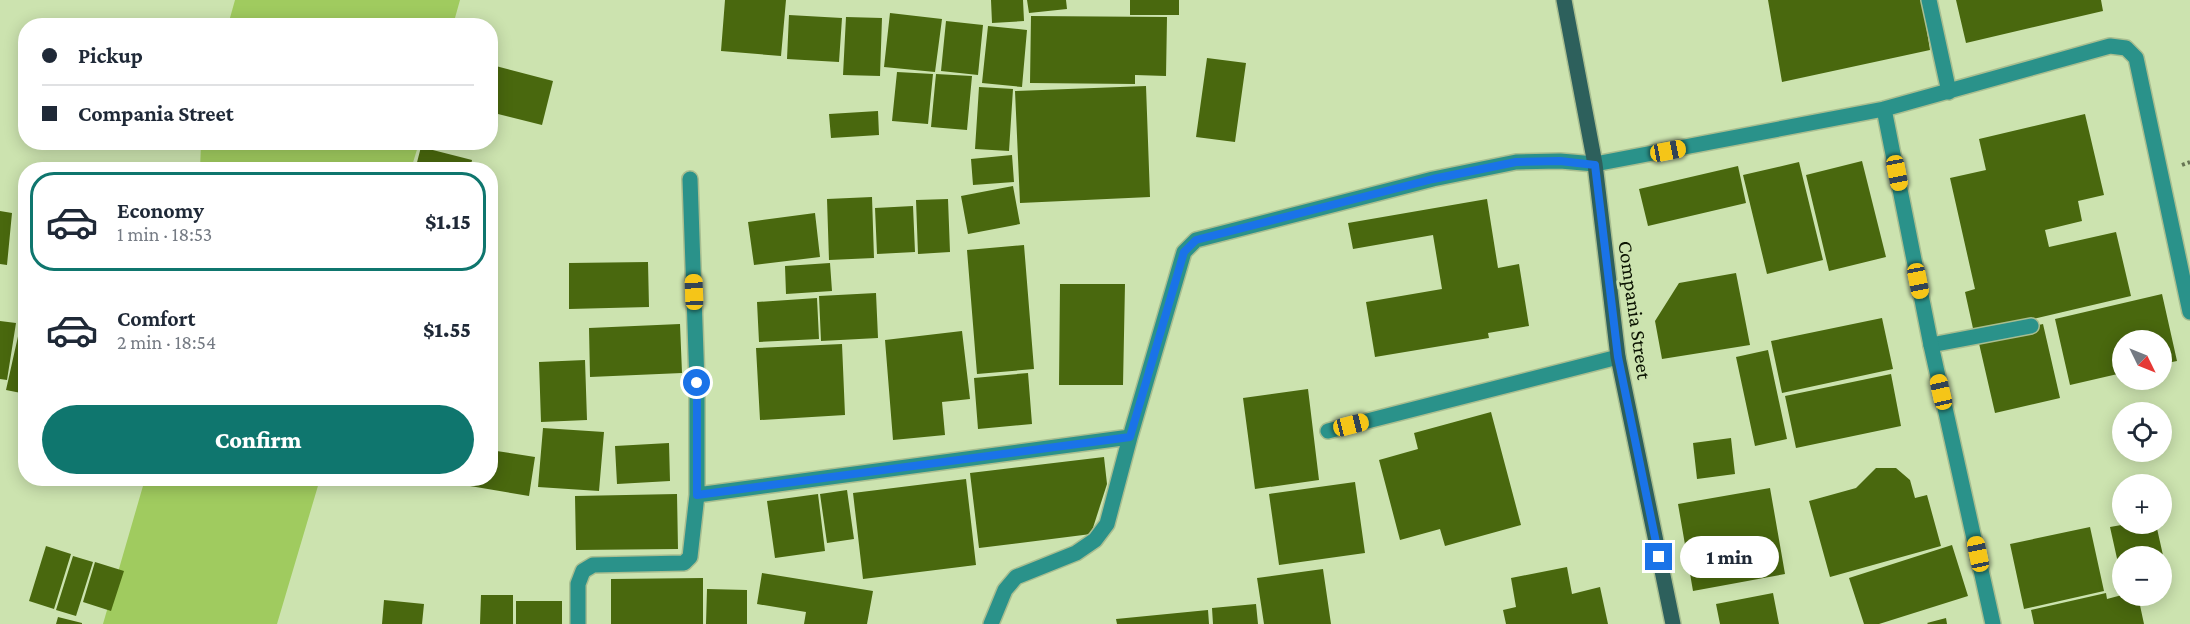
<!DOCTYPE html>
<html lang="en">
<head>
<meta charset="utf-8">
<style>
  :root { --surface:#fff; --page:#f6f6f7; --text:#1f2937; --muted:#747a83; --line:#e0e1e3; --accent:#0f766e }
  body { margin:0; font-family:"Crimson Pro",serif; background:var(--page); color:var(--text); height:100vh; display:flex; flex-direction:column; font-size:22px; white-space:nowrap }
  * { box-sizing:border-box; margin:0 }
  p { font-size:20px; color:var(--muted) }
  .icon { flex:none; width:33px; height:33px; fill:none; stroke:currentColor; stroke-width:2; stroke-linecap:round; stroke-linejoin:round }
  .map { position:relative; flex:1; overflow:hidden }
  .side { position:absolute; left:18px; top:162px; width:480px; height:324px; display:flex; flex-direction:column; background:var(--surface); border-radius:24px; box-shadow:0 3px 15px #0003 }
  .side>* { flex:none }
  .hud { position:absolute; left:18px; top:18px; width:480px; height:132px; border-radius:24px; box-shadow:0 3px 15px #0003; display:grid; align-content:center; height:132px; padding:0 24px; background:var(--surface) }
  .needle { width:39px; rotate:133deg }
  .buttons { position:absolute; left:2112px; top:330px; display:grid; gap:12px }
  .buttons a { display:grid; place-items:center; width:60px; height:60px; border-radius:50%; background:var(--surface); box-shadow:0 3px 15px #0003; font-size:30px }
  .end { position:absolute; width:27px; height:27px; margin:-14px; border:8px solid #1a73e8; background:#fff; box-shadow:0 0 0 3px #fff }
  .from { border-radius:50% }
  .bubble { position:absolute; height:42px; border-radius:21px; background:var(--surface); box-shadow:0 3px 15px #0003; font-size:20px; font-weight:800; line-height:42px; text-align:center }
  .car { position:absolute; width:18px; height:36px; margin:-18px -9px; border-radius:8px; box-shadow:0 0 4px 2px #0007; background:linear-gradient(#f5c518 24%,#345 0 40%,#f5c518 0 76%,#345 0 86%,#f5c518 0) }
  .hud b { display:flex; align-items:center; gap:21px; height:57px; font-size:22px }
  .hud b+b { border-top:2px solid var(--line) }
  .hud i { width:15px; height:15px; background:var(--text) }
  ul { padding:10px 0 0; list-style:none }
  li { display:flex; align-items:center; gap:18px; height:99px; margin:0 12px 9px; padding:0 12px; border:3px solid transparent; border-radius:24px }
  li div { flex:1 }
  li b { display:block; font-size:22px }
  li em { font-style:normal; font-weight:800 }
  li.selected { border-color:var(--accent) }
  li>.icon { width:54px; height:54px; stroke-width:1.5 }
  .cta { display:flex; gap:12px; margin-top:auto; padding:12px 24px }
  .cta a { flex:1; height:69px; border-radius:36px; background:var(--accent); color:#fff; font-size:24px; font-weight:800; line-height:69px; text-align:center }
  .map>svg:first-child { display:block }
</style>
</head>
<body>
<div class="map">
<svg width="2190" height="624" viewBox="0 0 2190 624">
  <rect width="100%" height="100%" fill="#cce3af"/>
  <path fill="#a0cb5f" d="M 235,0 L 460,0 L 453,25 L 228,25 Z
    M 201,143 L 201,142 L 419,143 L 411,169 L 200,170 Z
    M 145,479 L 320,479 L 277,624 L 103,624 Z"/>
  <path fill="#49680e" d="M 725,0 L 786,0 L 781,56 L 721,51 Z
    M 991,0 L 1023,0 L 1024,21 L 992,23 Z
    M 1027,0 L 1066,0 L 1067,9 L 1029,13 Z
    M 1130,0 L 1179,0 L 1179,15 L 1130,15 Z
    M 1768,0 L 1922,0 L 1930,50 L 1782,82 Z
    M 1956,0 L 2101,0 L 2103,11 L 1966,43 Z
    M 890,13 L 942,19 L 935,72 L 884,67 Z
    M 789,15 L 842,18 L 839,62 L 787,59 Z
    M 1031,16 L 1167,17 L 1166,76 L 1135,75 L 1135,84 L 1030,83 Z
    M 846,17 L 882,18 L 880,76 L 843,75 Z
    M 946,21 L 983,25 L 978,75 L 941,71 Z
    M 988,26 L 1027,30 L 1022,87 L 982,83 Z
    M 1207,58 L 1246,63 L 1235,142 L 1196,137 Z
    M 492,65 L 553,81 L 542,125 L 490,112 Z
    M 897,72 L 933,74 L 928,124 L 892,121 Z
    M 936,74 L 972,76 L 967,130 L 931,127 Z
    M 1146,86 L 1150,197 L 1020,203 L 1015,91 Z
    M 979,87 L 1013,89 L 1009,151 L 975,149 Z
    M 878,111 L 879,135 L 831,138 L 829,114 Z
    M 2085,114 L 2104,195 L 2078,201 L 2082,221 L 2045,230 L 2049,247 L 2116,232 L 2131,296 L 1974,333 L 1965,292 L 1975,289 L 1950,178 L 1986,170 L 1979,139 Z
    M 421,147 L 472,160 L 470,170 L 415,170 Z
    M 1012,155 L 1014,182 L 973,185 L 971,159 Z
    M 1862,161 L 1886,257 L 1829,271 L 1806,175 Z
    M 1799,162 L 1823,260 L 1767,274 L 1743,175 Z
    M 1738,166 L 1746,203 L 1648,226 L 1639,189 Z
    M 1013,186 L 1020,224 L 968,234 L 961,196 Z
    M 872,197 L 874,258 L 829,260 L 827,199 Z
    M 948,199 L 950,252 L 918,254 L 916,200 Z
    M 1487,199 L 1498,268 L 1519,264 L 1529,326 L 1488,333 L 1489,338 L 1375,357 L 1366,302 L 1442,289 L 1433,235 L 1353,249 L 1348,223 Z
    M 913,206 L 915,252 L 877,254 L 875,208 Z
    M 0,211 L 12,213 L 7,265 L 0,264 Z
    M 815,213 L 820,257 L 754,265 L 748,222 Z
    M 1024,245 L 1034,369 L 977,374 L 967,250 Z
    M 648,262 L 649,307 L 569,309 L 569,263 Z
    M 830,263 L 832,291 L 786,294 L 785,266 Z
    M 1736,273 L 1750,345 L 1662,359 L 1655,321 L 1679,283 Z
    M 1060,284 L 1125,284 L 1123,385 L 1059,385 Z
    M 876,293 L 878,338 L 821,341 L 819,296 Z
    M 2162,294 L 2177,361 L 2162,364 L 2162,340 L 2122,340 L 2122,373 L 2070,385 L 2055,319 Z
    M 817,298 L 819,339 L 759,342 L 757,302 Z
    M 1882,318 L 1893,369 L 1782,393 L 1771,341 Z
    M 0,321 L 16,323 L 7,380 L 0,379 Z
    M 21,323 L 26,324 L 26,394 L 6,390 Z
    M 680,324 L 682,373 L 590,377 L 589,328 Z
    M 2043,324 L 2060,398 L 1995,413 L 1978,339 Z
    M 962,331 L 970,399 L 942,402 L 945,435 L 893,440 L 885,340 Z
    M 842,344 L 845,415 L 760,420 L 756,348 Z
    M 1768,350 L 1787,439 L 1755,446 L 1736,357 Z
    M 585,360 L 587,420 L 541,422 L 539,362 Z
    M 1028,373 L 1032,424 L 978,429 L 974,378 Z
    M 1891,374 L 1901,426 L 1796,448 L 1785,396 Z
    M 1308,389 L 1319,480 L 1255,489 L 1243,398 Z
    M 1491,412 L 1521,525 L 1445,546 L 1440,529 L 1400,540 L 1379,460 L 1418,449 L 1414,433 Z
    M 543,428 L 604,432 L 599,491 L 538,487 Z
    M 1731,438 L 1735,474 L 1697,479 L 1693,443 Z
    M 669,443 L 670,481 L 617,484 L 615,446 Z
    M 490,450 L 535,457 L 529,496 L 470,486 L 472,478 L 490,478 Z
    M 1104,457 L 1107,484 L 1091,534 L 979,548 L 970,473 Z
    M 1876,468 L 1896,468 L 1910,480 L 1915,498 L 1927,495 L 1941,546 L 1830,577 L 1809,501 L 1856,488 Z
    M 966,479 L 976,565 L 863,579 L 853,493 Z
    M 1355,482 L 1365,553 L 1279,565 L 1269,494 Z
    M 1770,488 L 1785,574 L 1693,591 L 1678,504 Z
    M 847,490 L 854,539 L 827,543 L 820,494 Z
    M 677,494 L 678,549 L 576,550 L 575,496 Z
    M 818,494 L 825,551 L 775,558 L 767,501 Z
    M 2127,524 L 2156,524 L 2169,582 L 2162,584 L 2162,556 L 2122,556 L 2122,581 L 2110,527 Z
    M 2090,527 L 2104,591 L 2024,609 L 2010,544 Z
    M 1952,545 L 1968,596 L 1879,624 L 1864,624 L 1849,578 Z
    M 46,546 L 71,554 L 54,609 L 29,601 Z
    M 73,556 L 93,562 L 76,616 L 56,610 Z
    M 95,562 L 124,571 L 111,611 L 83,602 Z
    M 1567,567 L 1572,594 L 1600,587 L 1608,624 L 1506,624 L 1503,610 L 1516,607 L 1511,578 Z
    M 1323,569 L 1331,624 L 1264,624 L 1257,578 Z
    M 762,573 L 873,591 L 867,624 L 804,624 L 806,612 L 757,604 Z
    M 703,578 L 703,624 L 611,624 L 611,579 Z
    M 707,589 L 747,590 L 747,624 L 706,624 Z
    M 1773,593 L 1779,624 L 1720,624 L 1716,604 Z
    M 2106,593 L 2107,599 L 2122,595 L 2138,596 L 2144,624 L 2034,624 L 2031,610 Z
    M 481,595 L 513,595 L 513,624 L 480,624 Z
    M 384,600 L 424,604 L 422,624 L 382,624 Z
    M 516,601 L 562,601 L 562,624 L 516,624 Z
    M 1256,604 L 1258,624 L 1213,624 L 1212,608 Z
    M 1208,610 L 1209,624 L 1117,624 L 1116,619 Z
    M 58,617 L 82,623 L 82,624 L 56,624 Z
    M 1946,618 L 1947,624 L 1928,624 L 1927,623 Z"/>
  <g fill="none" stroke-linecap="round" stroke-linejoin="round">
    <defs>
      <path id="lane" d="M 1931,345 L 2031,326
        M 1328,431 L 1618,357"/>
      <path id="street" d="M 1929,0 L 1949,92
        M 697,495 L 1130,437
        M 578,624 L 578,584 L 583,571 L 593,565 L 684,563 L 690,557 L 697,495 L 697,383 L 690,179
        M 991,624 L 1005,590 L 1016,577 L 1076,553 L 1095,540 L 1107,524 L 1130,437 L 1184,252 L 1196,240 L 1433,179 L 1516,162 L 1560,161 L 1595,164 L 1884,109
        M 1993,624 L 1931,345 L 1884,109 L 2110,46 L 2126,48 L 2136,58 L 2190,312"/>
      <path id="secondary" d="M 1564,0 L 1595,164 L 1618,357 L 1673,624"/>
    </defs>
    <use href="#lane" stroke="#a9be90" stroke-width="18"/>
    <use href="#street" stroke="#a9be90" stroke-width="18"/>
    <use href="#secondary" stroke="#a9be90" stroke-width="18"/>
    <path stroke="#677654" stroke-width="4" stroke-dasharray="3 3" stroke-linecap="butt" d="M 2182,165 L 2190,162"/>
    <use href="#lane" stroke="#2a928a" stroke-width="15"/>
    <use href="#street" stroke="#2a928a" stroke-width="15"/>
    <use href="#secondary" stroke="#2d605c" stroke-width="15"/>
  </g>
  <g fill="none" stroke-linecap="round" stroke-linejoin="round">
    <path stroke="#1a73e8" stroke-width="8" d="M 697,383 L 697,495 L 1130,437 L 1184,252 L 1196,240 L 1433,179 L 1516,162 L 1560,161 L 1595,165 L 1618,357 L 1659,557"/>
  </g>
  <g text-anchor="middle" stroke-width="6" stroke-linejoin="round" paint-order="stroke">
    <g font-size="21" fill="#0b1302" stroke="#cce3af">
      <text transform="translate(1635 310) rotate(82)" y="7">Compania Street</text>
    </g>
  </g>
</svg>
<div class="buttons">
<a><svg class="needle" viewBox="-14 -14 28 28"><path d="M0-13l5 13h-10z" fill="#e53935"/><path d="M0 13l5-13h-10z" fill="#747a83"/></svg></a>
<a><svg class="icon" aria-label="locate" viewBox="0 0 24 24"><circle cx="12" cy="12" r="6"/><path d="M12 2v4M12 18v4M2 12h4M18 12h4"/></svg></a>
<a>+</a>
<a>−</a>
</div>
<i class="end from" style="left:697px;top:383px"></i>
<i class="end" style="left:1659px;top:557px"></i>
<div class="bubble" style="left:1680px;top:536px;width:99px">1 min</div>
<i class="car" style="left:1668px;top:151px;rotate:79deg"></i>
<i class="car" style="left:1897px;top:173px;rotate:169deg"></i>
<i class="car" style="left:1918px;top:281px;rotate:169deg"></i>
<i class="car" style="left:694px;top:292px;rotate:358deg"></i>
<i class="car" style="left:1941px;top:392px;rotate:347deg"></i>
<i class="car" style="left:1351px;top:425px;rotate:76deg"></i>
<i class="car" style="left:1978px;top:554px;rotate:348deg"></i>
<div class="hud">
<b><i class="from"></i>Pickup</b>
<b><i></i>Compania Street</b>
</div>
<section class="side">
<ul>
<li class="selected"><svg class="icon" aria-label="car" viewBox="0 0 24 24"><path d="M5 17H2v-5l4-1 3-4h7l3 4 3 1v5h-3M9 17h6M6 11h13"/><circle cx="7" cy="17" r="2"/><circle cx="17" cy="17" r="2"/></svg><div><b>Economy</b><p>1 min · 18:53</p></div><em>$1.15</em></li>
<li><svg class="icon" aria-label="car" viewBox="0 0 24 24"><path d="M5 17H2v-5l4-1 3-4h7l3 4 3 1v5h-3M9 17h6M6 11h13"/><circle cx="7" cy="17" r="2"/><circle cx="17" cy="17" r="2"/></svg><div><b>Comfort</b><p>2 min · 18:54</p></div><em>$1.55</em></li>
</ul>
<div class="cta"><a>Confirm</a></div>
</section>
</div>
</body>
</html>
